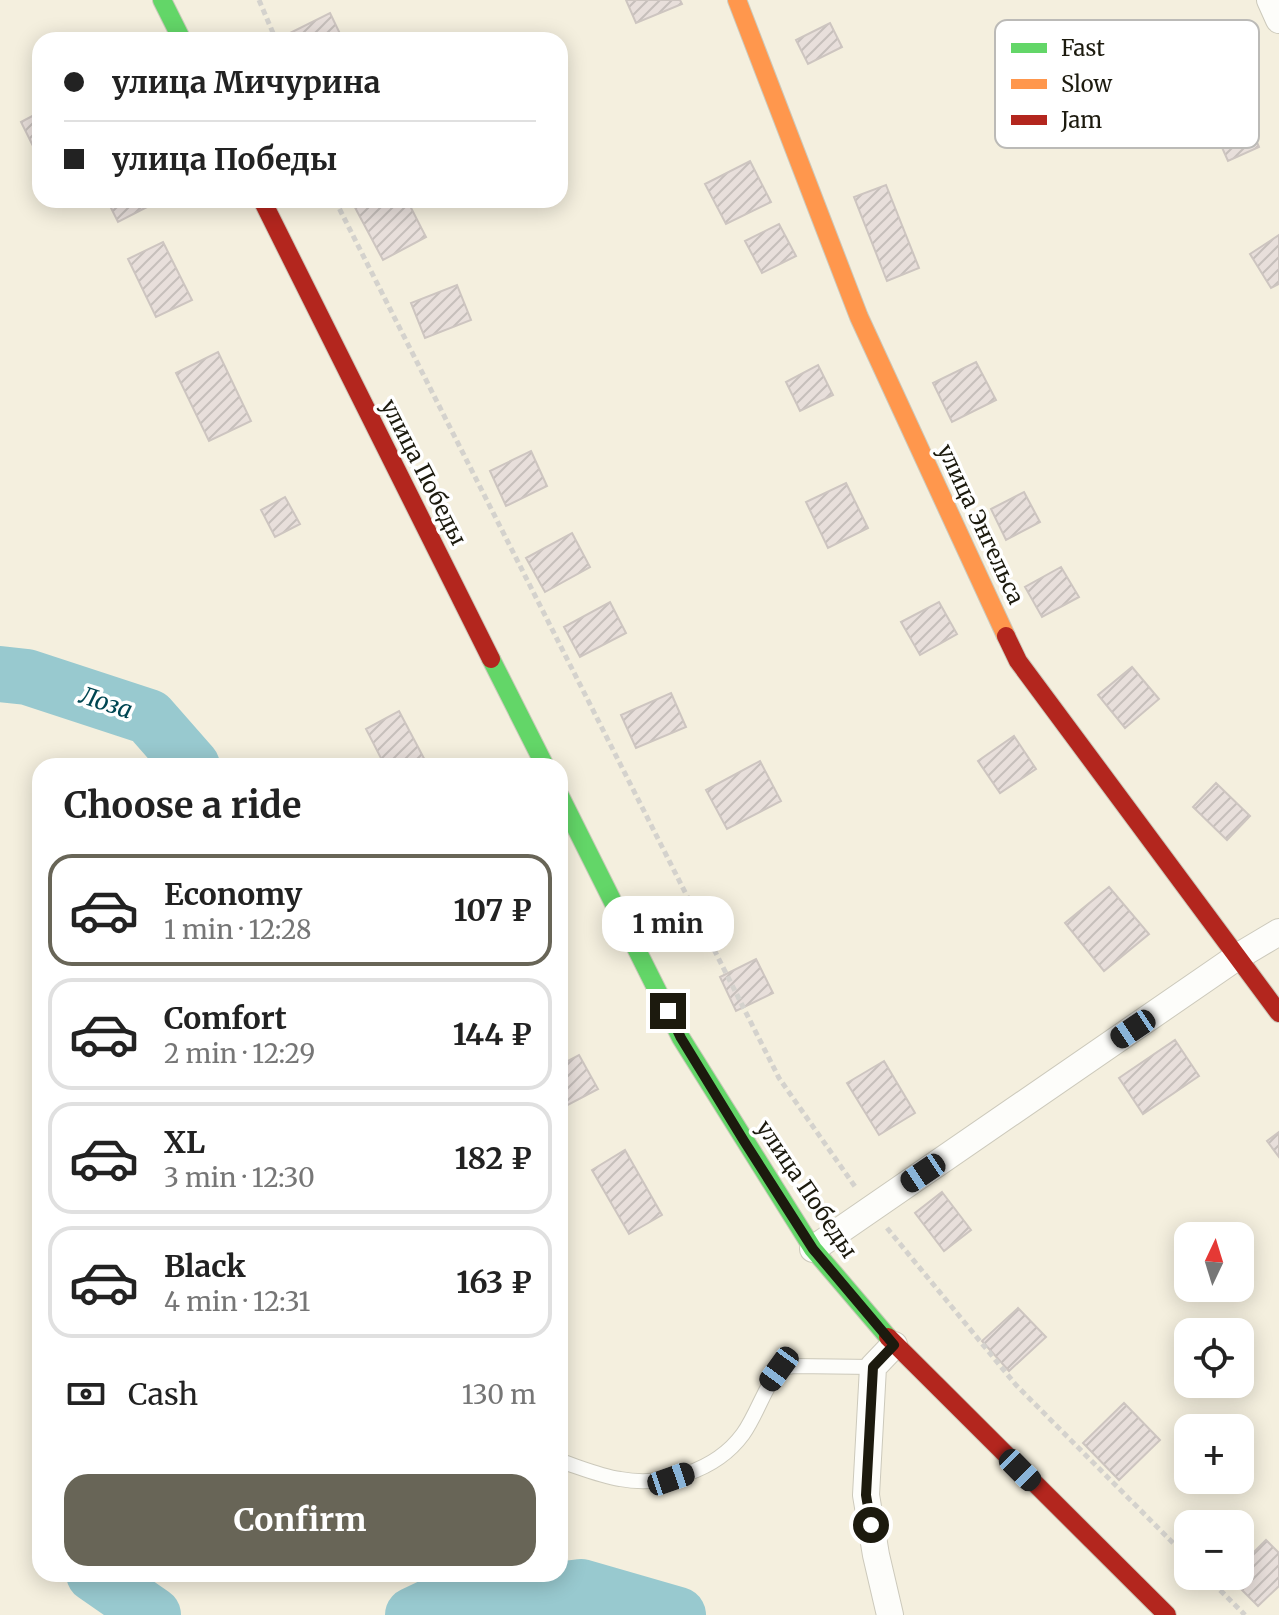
<!DOCTYPE html>
<html lang="en">
<head>
<meta charset="utf-8">
<style>
  :root { --surface:#fff; --page:#f6f6f6; --text:#222; --muted:#767676; --line:#e0e0e0; --accent:#686557 }
  body { margin:0; font-family:Merriweather,serif; background:var(--page); color:var(--text); height:100vh; display:flex; flex-direction:column; font-size:30px; white-space:nowrap }
  * { box-sizing:border-box; margin:0 }
  p { font-size:26px; color:var(--muted) }
  .icon { flex:none; width:44px; height:44px; fill:none; stroke:currentColor; stroke-width:2; stroke-linecap:round; stroke-linejoin:round }
  .map { position:relative; flex:1; overflow:hidden }
  .details { position:absolute; left:32px; top:758px; width:536px; height:824px; display:flex; flex-direction:column; background:var(--surface); border-radius:24px; box-shadow:0 4px 20px #0003 }
  .details>* { flex:none }
  .top-card { position:absolute; left:32px; top:32px; width:536px; height:176px; border-radius:24px; box-shadow:0 4px 20px #0003; display:grid; align-content:center; height:176px; padding:0 32px; background:var(--surface) }
  .needle { width:52px; rotate:4deg }
  .buttons { position:absolute; left:1174px; top:1222px; display:grid; gap:16px }
  .buttons a { display:grid; place-items:center; width:80px; height:80px; border-radius:16px; background:var(--surface); box-shadow:0 4px 20px #0003; font-size:40px }
  .end { position:absolute; width:36px; height:36px; margin:-18px; border:10px solid #1c1a0e; background:#fff; box-shadow:0 0 0 4px #fff }
  .from { border-radius:50% }
  .bubble { position:absolute; height:56px; border-radius:24px; background:var(--surface); box-shadow:0 4px 20px #0003; font-size:26px; font-weight:700; line-height:56px; text-align:center }
  .car { position:absolute; width:24px; height:48px; margin:-24px -12px; border-radius:10px; box-shadow:0 0 6px 2px #0007; background:linear-gradient(#222 24%,#8ab4d8 0 40%,#222 0 76%,#8ab4d8 0 86%,#222 0) }
  .top-card b { display:flex; align-items:center; gap:28px; height:76px; font-size:30px }
  .top-card b+b { border-top:2px solid var(--line) }
  .top-card i { width:20px; height:20px; background:var(--text) }
  ul { padding:0; list-style:none }
  li { display:flex; align-items:center; gap:24px; height:112px; margin:0 16px 12px; padding:0 16px; border:4px solid var(--line); border-radius:24px }
  li div { flex:1 }
  li b { display:block; font-size:30px }
  li em { font-style:normal; font-weight:700 }
  li.current { border-color:var(--accent) }
  li>.icon { width:72px; height:72px; stroke-width:1.5 }
  h2 { padding:0 32px; font-size:36px; line-height:96px }
  .pay { display:flex; align-items:center; gap:20px; height:88px; padding:0 32px; font-size:30px }
  .pay p { margin-inline-start:auto }
  .action { display:flex; gap:16px; margin-top:auto; padding:16px 32px }
  .action a { flex:1; height:92px; border-radius:24px; background:var(--accent); color:#fff; font-size:32px; font-weight:700; line-height:92px; text-align:center }
  .map>svg:first-child { display:block }
</style>
</head>
<body>
<div class="map">
<svg width="1279" height="1615" viewBox="0 0 1279 1615">
  <defs>
    <pattern id="building-hatch" width="6" height="6" patternUnits="userSpaceOnUse" patternTransform="scale(2)"><rect width="6" height="6" fill="#e8dfdb"/><path d="M-1 1l2-2M0 6l6-6M5 7l2-2" fill="none" stroke="#c6bfbb"/></pattern>
  </defs>
  <rect width="100%" height="100%" fill="#f4efde"/>
  <g fill="none" stroke-linecap="round" stroke-linejoin="round">
    <path stroke="#98c9cf" stroke-width="56" d="M 0,674 L 27,677 L 149,717 L 192,766
      M 94,1574 L 153,1615
      M 413,1615 L 432,1606 L 581,1587 L 678,1615"/>
  </g>
  <path fill="url(#building-hatch)" stroke="#cdc5c0" stroke-width="2" d="M 626,0 L 680,0 L 682,4 L 636,23 Z
    M 330,13 L 343,40 L 286,40 L 284,36 Z
    M 830,23 L 842,47 L 808,64 L 796,40 Z
    M 1244,111 L 1259,147 L 1228,161 L 1212,125 Z
    M 40,112 L 40,157 L 39,158 L 21,122 Z
    M 750,161 L 771,202 L 726,224 L 705,184 Z
    M 886,185 L 919,268 L 887,281 L 854,197 Z
    M 107,200 L 143,200 L 147,207 L 118,222 Z
    M 351,200 L 407,200 L 426,237 L 383,260 Z
    M 779,224 L 796,256 L 762,273 L 745,241 Z
    M 1279,235 L 1279,284 L 1271,288 L 1250,254 Z
    M 163,242 L 192,300 L 156,317 L 128,259 Z
    M 457,285 L 471,320 L 425,338 L 411,303 Z
    M 218,352 L 251,421 L 209,441 L 176,373 Z
    M 976,362 L 996,400 L 952,422 L 933,383 Z
    M 818,365 L 833,395 L 800,411 L 786,382 Z
    M 531,451 L 547,486 L 506,506 L 490,471 Z
    M 846,483 L 868,528 L 828,548 L 806,502 Z
    M 1024,492 L 1040,522 L 1006,540 L 991,509 Z
    M 285,497 L 300,524 L 275,537 L 261,510 Z
    M 572,533 L 590,567 L 545,592 L 526,558 Z
    M 1061,567 L 1079,597 L 1042,617 L 1025,587 Z
    M 610,602 L 626,633 L 580,657 L 564,627 Z
    M 939,602 L 957,634 L 920,655 L 901,622 Z
    M 1132,667 L 1159,699 L 1125,728 L 1098,695 Z
    M 671,693 L 686,727 L 636,748 L 621,715 Z
    M 399,711 L 428,766 L 385,766 L 366,729 Z
    M 1014,736 L 1036,769 L 1000,793 L 978,761 Z
    M 760,761 L 781,801 L 727,829 L 706,790 Z
    M 1216,783 L 1250,816 L 1227,840 L 1193,807 Z
    M 1109,887 L 1149,934 L 1104,971 L 1065,923 Z
    M 756,959 L 773,993 L 736,1011 L 720,977 Z
    M 1175,1040 L 1199,1076 L 1143,1114 L 1119,1078 Z
    M 579,1055 L 598,1089 L 564,1107 L 560,1100 L 560,1065 Z
    M 884,1061 L 915,1113 L 879,1135 L 847,1083 Z
    M 1279,1132 L 1279,1157 L 1267,1141 Z
    M 625,1150 L 662,1215 L 629,1234 L 592,1170 Z
    M 942,1192 L 971,1230 L 944,1251 L 915,1213 Z
    M 1018,1308 L 1046,1337 L 1009,1371 L 982,1341 Z
    M 1124,1403 L 1160,1440 L 1119,1480 L 1083,1443 Z
    M 1266,1540 L 1279,1553 L 1279,1586 L 1258,1606 L 1229,1577 L 1240,1576 L 1240,1566 Z"/>
  <g fill="none" stroke-linecap="round" stroke-linejoin="round">
    <defs>
      <path id="lane" d="M 560,1461 C 579,1467 600,1476 620,1479 C 663,1487 716,1471 743,1434 C 757,1414 764,1389 779,1369 L 794,1366 L 873,1367"/>
      <path id="street" d="M 1270,0 L 1279,20
        M 813,1249 L 1237,957 L 1279,932
        M 890,1615 L 876,1555 L 866,1495 L 873,1367 L 894,1345"/>
      <path id="fast" d="M 162,0 L 182,40
        M 491,659 L 545,766
        M 560,796 L 681,1038 L 813,1249 L 888,1337"/>
      <path id="slow" d="M 737,0 L 859,317 L 1006,636"/>
      <path id="jam" d="M 262,200 L 491,659
        M 1006,636 L 1018,661 L 1279,1013
        M 888,1337 L 1167,1615"/>
    </defs>
    <use href="#lane" stroke="#ccc9bb" stroke-width="16"/>
    <use href="#street" stroke="#ccc9bb" stroke-width="28"/>
    <use href="#fast" stroke="#ccc9bb" stroke-width="20"/>
    <use href="#slow" stroke="#ccc9bb" stroke-width="20"/>
    <use href="#jam" stroke="#ccc9bb" stroke-width="20"/>
    <path stroke="#d4d2cd" stroke-width="5" stroke-dasharray="6 4" stroke-linecap="butt" d="M 259,0 L 276,40
      M 335,200 L 779,1078 L 856,1188
      M 887,1228 L 1016,1385 L 1188,1558
      M 1206,1576 L 1245,1615"/>
    <use href="#lane" stroke="#fdfdfa" stroke-width="14"/>
    <use href="#street" stroke="#fdfdfa" stroke-width="26"/>
    <use href="#fast" stroke="#63d668" stroke-width="18"/>
    <use href="#slow" stroke="#ff974d" stroke-width="18"/>
    <use href="#jam" stroke="#b3261e" stroke-width="18"/>
  </g>
  <g fill="none" stroke-linecap="round" stroke-linejoin="round">
    <path stroke="#1c1a0e" stroke-width="10" d="M 668,1011 L 681,1038 L 744,1141 L 813,1249 L 894,1345 L 873,1367 L 866,1495 L 871,1525"/>
  </g>
  <g text-anchor="middle" stroke-width="7" stroke-linejoin="round" paint-order="stroke">
    <g font-size="22" fill="#1c1a0e" stroke="#fff">
      <text transform="translate(424 472) rotate(63)" y="8">улица Победы</text>
      <text transform="translate(981 524) rotate(65)" y="8">улица Энгельса</text>
      <text transform="translate(807 1189) rotate(56)" y="8">улица Победы</text>
    </g>
    <g font-size="24" font-style="italic" fill="#004652" stroke="#fff">
      <text transform="translate(106 703) rotate(18)" y="8">Лоза</text>
    </g>
  </g>
  <rect x="995" y="20" width="264" height="128" rx="12" fill="#fff" stroke="#bbbab7" stroke-width="2"/>
  <rect x="1011" y="43" width="36" height="10" fill="#63d668"/>
  <rect x="1011" y="79" width="36" height="10" fill="#ff974d"/>
  <rect x="1011" y="115" width="36" height="10" fill="#b3261e"/>
  <g font-size="22" fill="#1c1a0e">
    <text x="1061" y="56">Fast</text>
    <text x="1061" y="92">Slow</text>
    <text x="1061" y="128">Jam</text>
  </g>
</svg>
<div class="buttons">
<a><svg class="needle" viewBox="-14 -14 28 28"><path d="M0-13l5 13h-10z" fill="#e53935"/><path d="M0 13l5-13h-10z" fill="#767676"/></svg></a>
<a><svg class="icon" aria-label="locate" viewBox="0 0 24 24"><circle cx="12" cy="12" r="6"/><path d="M12 2v4M12 18v4M2 12h4M18 12h4"/></svg></a>
<a>+</a>
<a>−</a>
</div>
<i class="end from" style="left:871px;top:1525px"></i>
<i class="end" style="left:668px;top:1011px"></i>
<div class="bubble" style="left:602px;top:896px;width:132px">1 min</div>
<i class="car" style="left:1133px;top:1029px;rotate:236deg"></i>
<i class="car" style="left:923px;top:1173px;rotate:236deg"></i>
<i class="car" style="left:779px;top:1369px;rotate:216deg"></i>
<i class="car" style="left:1020px;top:1470px;rotate:135deg"></i>
<i class="car" style="left:671px;top:1479px;rotate:71deg"></i>
<div class="top-card">
<b><i class="from"></i>улица Мичурина</b>
<b><i></i>улица Победы</b>
</div>
<section class="details">
<h2>Choose a ride</h2>
<ul>
<li class="current"><svg class="icon" aria-label="car" viewBox="0 0 24 24"><path d="M5 17H2v-5l4-1 3-4h7l3 4 3 1v5h-3M9 17h6M6 11h13"/><circle cx="7" cy="17" r="2"/><circle cx="17" cy="17" r="2"/></svg><div><b>Economy</b><p>1 min · 12:28</p></div><em>107 ₽</em></li>
<li><svg class="icon" aria-label="car" viewBox="0 0 24 24"><path d="M5 17H2v-5l4-1 3-4h7l3 4 3 1v5h-3M9 17h6M6 11h13"/><circle cx="7" cy="17" r="2"/><circle cx="17" cy="17" r="2"/></svg><div><b>Comfort</b><p>2 min · 12:29</p></div><em>144 ₽</em></li>
<li><svg class="icon" aria-label="car" viewBox="0 0 24 24"><path d="M5 17H2v-5l4-1 3-4h7l3 4 3 1v5h-3M9 17h6M6 11h13"/><circle cx="7" cy="17" r="2"/><circle cx="17" cy="17" r="2"/></svg><div><b>XL</b><p>3 min · 12:30</p></div><em>182 ₽</em></li>
<li><svg class="icon" aria-label="car" viewBox="0 0 24 24"><path d="M5 17H2v-5l4-1 3-4h7l3 4 3 1v5h-3M9 17h6M6 11h13"/><circle cx="7" cy="17" r="2"/><circle cx="17" cy="17" r="2"/></svg><div><b>Black</b><p>4 min · 12:31</p></div><em>163 ₽</em></li>
</ul>
<div class="pay"><svg class="icon" aria-label="cash" viewBox="0 0 24 24"><path d="M3 7h18v10H3z"/><circle cx="12" cy="12" r="2"/></svg>Cash<p>130 m</p></div>
<div class="action"><a>Confirm</a></div>
</section>
</div>
</body>
</html>
